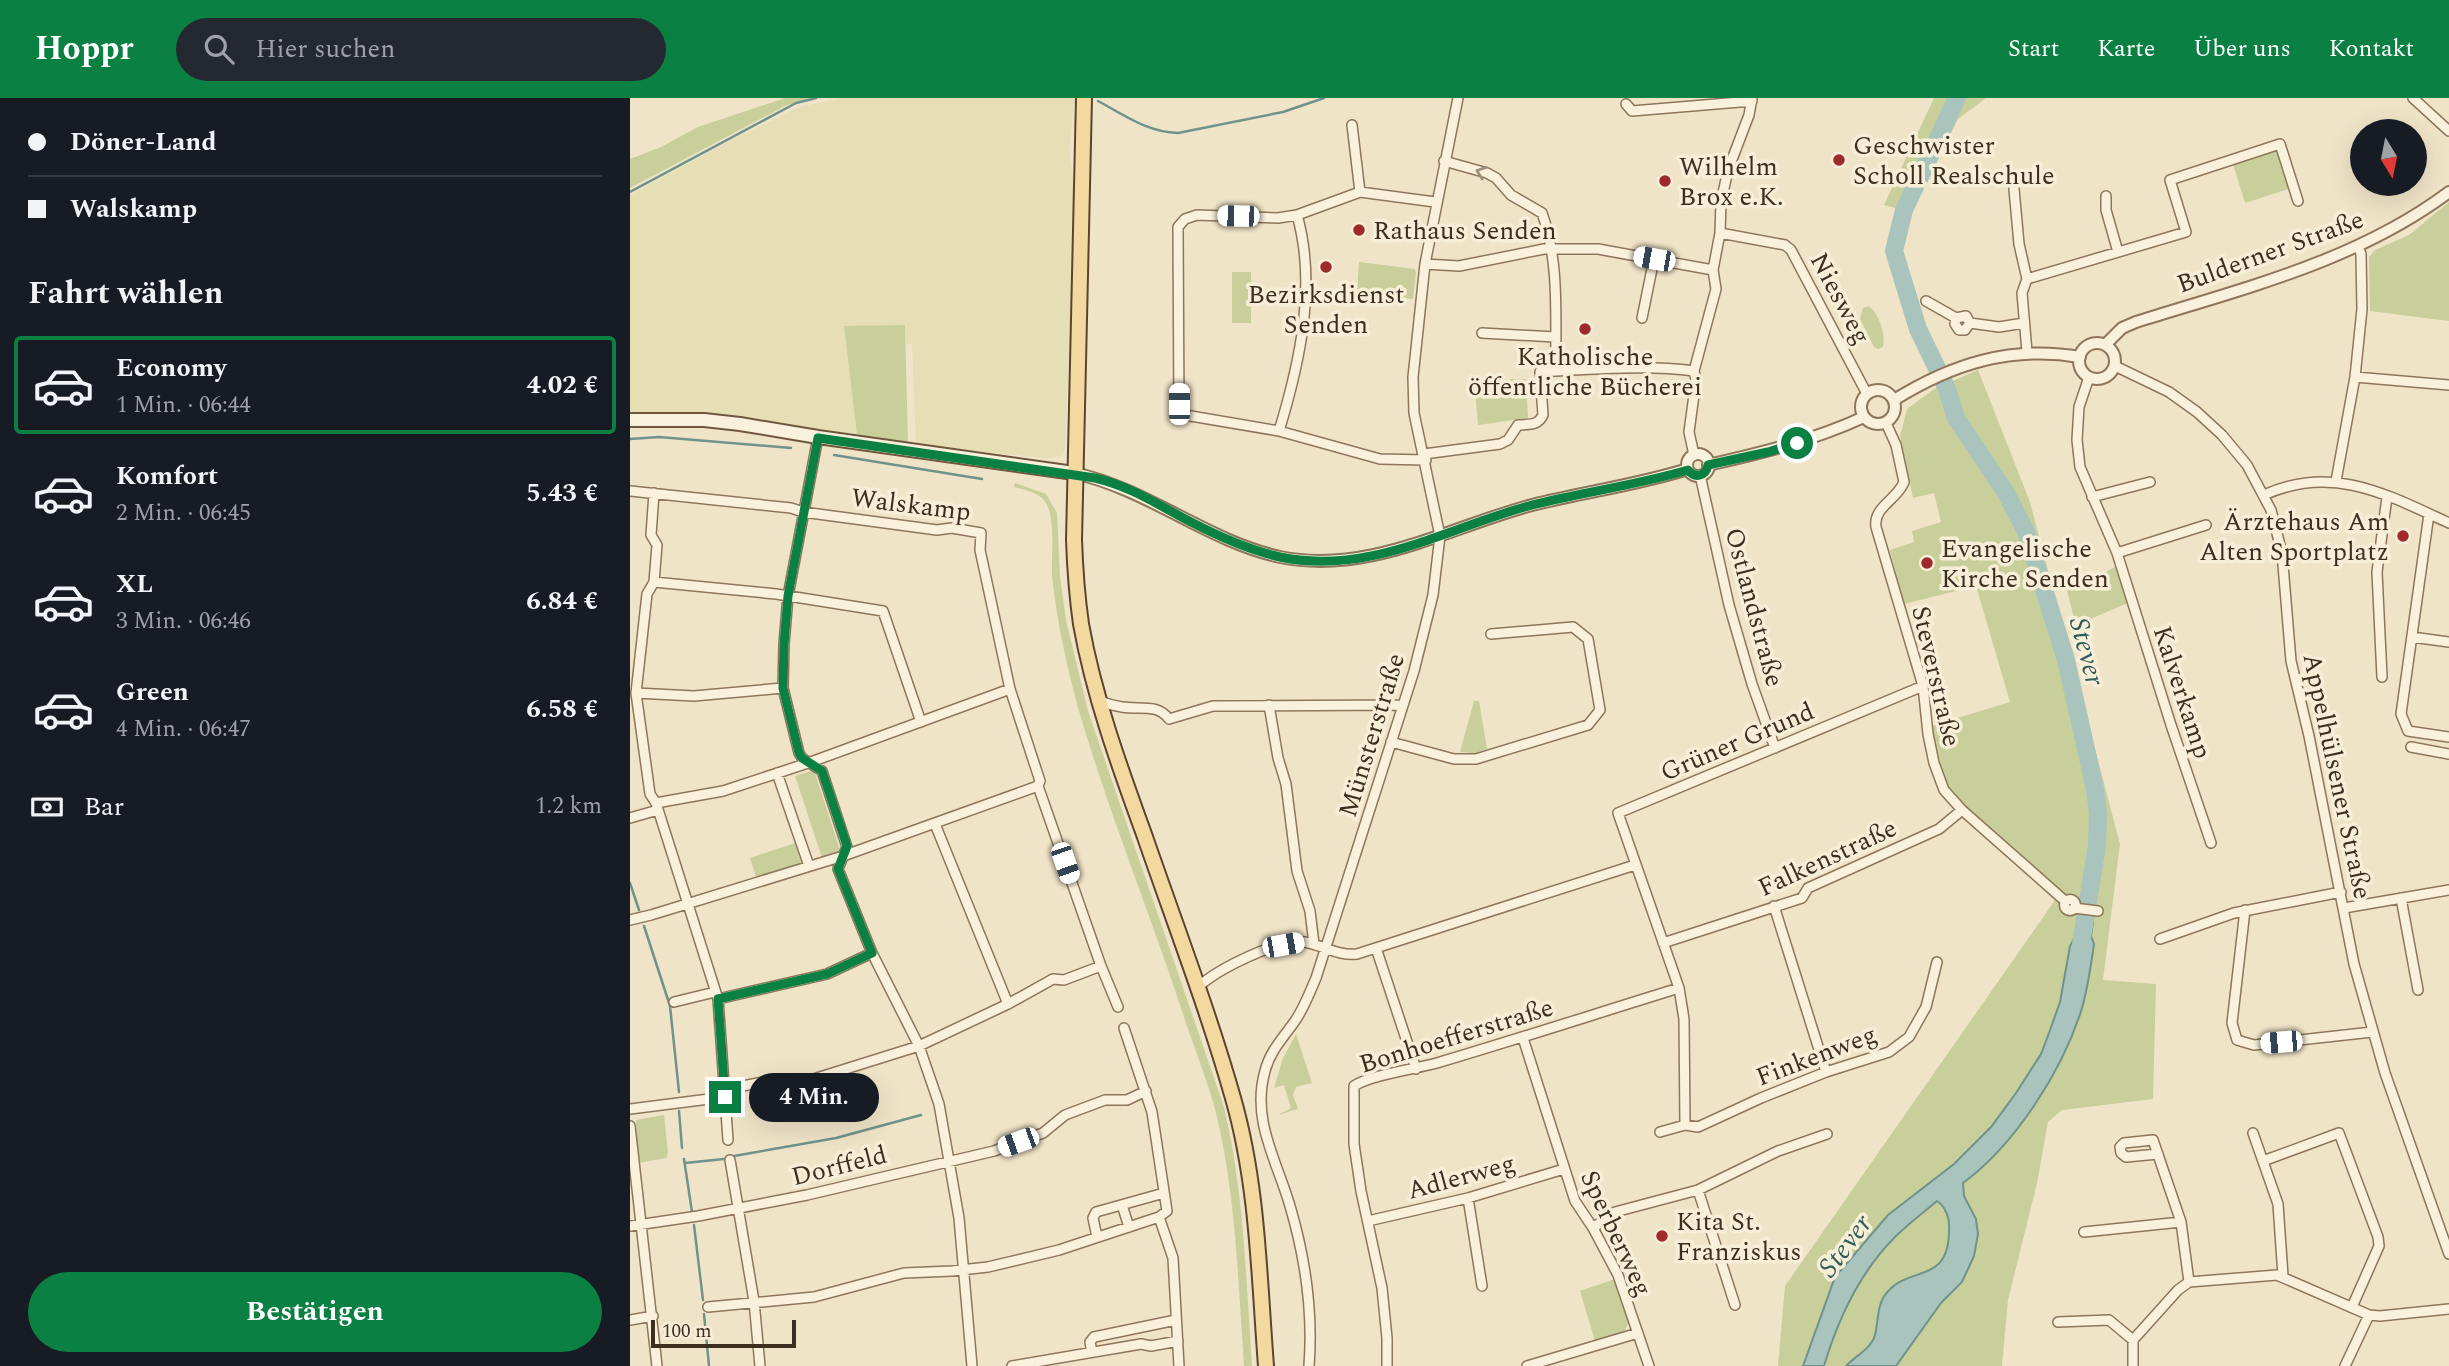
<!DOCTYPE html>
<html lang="de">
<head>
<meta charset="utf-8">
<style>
  :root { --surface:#171b24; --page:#242831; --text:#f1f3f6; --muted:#9ea1a6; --line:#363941; --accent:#0b8043 }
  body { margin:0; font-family:Spectral,serif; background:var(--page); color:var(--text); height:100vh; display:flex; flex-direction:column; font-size:26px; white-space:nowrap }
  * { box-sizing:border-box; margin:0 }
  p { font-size:23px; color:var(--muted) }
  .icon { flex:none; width:38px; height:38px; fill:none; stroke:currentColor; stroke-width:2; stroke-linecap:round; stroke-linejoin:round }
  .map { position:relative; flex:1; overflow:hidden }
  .details { display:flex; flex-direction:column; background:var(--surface); width:630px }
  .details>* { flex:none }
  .top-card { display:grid; align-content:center; height:154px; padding:0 28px; background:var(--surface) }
  .needle { width:46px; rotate:170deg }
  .tools { position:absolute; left:1720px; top:21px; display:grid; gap:14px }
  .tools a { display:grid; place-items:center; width:77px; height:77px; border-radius:50%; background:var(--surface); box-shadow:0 7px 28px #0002; font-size:35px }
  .scale { position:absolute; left:21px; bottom:18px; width:145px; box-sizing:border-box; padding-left:7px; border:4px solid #3d2e20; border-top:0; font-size:19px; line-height:24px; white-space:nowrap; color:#3d2e20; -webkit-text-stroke:5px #f7eed8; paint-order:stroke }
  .end { position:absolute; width:32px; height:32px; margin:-16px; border:9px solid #0b8043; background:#fff; box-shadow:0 0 0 4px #fff }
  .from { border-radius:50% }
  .bubble { position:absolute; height:49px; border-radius:24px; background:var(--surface); box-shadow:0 7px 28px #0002; font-size:23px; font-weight:700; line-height:49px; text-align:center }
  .car { position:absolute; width:21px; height:42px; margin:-21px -10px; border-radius:9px; box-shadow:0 0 5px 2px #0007; background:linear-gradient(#fff 24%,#345 0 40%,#fff 0 76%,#345 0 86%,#fff 0) }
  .top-card b { display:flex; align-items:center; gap:24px; height:66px; font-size:26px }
  .top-card b+b { border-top:2px solid var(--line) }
  .top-card i { width:18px; height:18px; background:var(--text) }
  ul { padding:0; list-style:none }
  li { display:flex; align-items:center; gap:21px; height:98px; margin:0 14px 10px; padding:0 14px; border:4px solid transparent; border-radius:7px }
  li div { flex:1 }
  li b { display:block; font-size:26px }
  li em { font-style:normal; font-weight:700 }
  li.current { border-color:var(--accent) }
  li>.icon { width:63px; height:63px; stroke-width:1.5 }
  h2 { padding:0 28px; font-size:32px; line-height:84px }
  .pay { display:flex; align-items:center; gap:18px; height:77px; padding:0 28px; font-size:26px }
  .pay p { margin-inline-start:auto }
  .action { display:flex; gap:14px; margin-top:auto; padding:14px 28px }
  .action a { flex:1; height:80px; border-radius:42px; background:var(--accent); color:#fff; font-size:28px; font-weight:700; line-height:80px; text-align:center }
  header { display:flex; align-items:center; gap:42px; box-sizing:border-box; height:98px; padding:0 35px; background:var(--accent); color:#fff }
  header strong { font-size:33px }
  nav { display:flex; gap:38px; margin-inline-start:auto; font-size:24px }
  .search { width:490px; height:63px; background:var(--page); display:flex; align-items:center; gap:18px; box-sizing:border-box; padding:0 24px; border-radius:38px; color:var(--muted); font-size:26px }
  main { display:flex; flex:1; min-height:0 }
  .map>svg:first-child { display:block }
</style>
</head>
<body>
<header>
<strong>Hoppr</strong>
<div class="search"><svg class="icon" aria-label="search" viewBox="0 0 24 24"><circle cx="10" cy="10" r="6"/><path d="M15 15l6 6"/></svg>Hier suchen</div>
<nav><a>Start</a><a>Karte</a><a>Über uns</a><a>Kontakt</a></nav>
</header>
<main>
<section class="details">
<div class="top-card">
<b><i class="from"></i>Döner-Land</b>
<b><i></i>Walskamp</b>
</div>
<h2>Fahrt wählen</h2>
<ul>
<li class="current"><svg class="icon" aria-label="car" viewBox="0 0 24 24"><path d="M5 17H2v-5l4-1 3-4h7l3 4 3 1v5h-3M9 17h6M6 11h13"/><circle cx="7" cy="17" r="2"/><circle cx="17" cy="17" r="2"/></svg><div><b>Economy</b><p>1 Min. · 06:44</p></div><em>4.02 €</em></li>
<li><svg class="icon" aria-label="car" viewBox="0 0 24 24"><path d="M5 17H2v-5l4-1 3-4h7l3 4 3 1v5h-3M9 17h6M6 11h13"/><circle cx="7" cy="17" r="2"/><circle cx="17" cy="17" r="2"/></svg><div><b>Komfort</b><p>2 Min. · 06:45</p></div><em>5.43 €</em></li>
<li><svg class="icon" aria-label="car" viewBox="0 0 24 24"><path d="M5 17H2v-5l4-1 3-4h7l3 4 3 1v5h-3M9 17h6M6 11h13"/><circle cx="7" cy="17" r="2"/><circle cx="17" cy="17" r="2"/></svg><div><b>XL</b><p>3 Min. · 06:46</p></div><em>6.84 €</em></li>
<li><svg class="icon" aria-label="car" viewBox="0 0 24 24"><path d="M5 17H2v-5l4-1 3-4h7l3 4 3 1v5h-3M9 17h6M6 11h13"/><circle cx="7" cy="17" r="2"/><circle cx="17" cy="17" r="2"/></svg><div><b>Green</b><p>4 Min. · 06:47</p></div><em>6.58 €</em></li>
</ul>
<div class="pay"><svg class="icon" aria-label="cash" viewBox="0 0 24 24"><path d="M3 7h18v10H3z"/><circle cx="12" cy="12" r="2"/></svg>Bar<p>1.2 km</p></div>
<div class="action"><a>Bestätigen</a></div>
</section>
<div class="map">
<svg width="1819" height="1268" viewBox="0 0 1819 1268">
  <rect width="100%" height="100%" fill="#f0e4c8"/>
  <path fill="#e6deb5" d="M 212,0 L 445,0 L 439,52 L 445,95 L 435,352 L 431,358 L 415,360 L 286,347 L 282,246 L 276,246 L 275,227 L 214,229 L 227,337 L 120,320 L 74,316 L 0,316 L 0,97 L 102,42 L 169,9 Z"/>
  <path fill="#c9cf9b" d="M 155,0 L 180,0 L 155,8 L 0,90 L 0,61 L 31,49 L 68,29 Z
    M 1304,0 L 1356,0 L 1328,21 L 1296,87 L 1277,113 L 1254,107 Z
    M 1647,52 L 1659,91 L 1615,105 L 1603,66 Z
    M 1819,104 L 1819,223 L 1740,213 L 1739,159 L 1745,152 L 1779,137 Z
    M 729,164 L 785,171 L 786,175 L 783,201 L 727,195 Z
    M 602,174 L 621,174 L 621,225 L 602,225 Z
    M 1239,208 C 1249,216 1256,236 1253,249 L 1248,251 L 1244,249 L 1230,221 L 1233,210 Z
    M 275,227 L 278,345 L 227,337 L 214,228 Z
    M 1348,272 L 1400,404 L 1490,746 L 1473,882 L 1526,886 L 1523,1001 L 1432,1012 L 1418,1024 L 1407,1085 L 1378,1202 L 1372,1268 L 1148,1268 L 1155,1188 L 1430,795 L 1338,712 L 1316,687 L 1301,628 L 1380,604 L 1346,488 L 1274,506 L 1260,452 L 1284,444 L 1282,433 L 1311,424 L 1304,395 L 1283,400 L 1270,338 L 1277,311 L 1304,291 Z
    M 844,280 L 855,282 L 896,281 L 898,320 L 848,327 Z
    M 385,385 L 416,396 L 427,415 L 430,479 L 436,522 L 458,613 L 594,1009 C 614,1093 616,1181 622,1268 L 614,1268 C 608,1183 606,1098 586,1015 C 578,984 566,955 556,925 C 522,820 480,719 449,613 C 437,570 427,524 422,478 C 421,457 426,423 416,405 C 411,395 394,392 384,389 Z
    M 1485,469 L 1498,505 L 1446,527 L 1437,493 Z
    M 844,603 L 849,603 L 857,651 L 845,655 L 830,654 Z
    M 184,672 L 210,752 L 209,754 L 192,760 L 165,678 Z
    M 165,745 L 172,767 L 127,782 L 120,760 Z
    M 666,936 L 682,985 L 666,989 L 663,997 L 668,1011 L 648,1017 L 661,1010 L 654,987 L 644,990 L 653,960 Z
    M 34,1017 L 38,1055 L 36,1060 L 8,1065 L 6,1022 Z
    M 985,1181 L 999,1224 L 994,1234 L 965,1243 L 950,1193 Z"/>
  <path fill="#a9c4bc" stroke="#6f938a" stroke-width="2" d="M 1449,822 L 1463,824 L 1461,838 L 1464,846 C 1461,867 1458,889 1452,910 C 1433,972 1385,1047 1333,1085 L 1334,1098 L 1346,1121 L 1348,1136 L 1344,1158 L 1332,1184 L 1311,1205 L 1266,1268 L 1216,1268 C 1224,1259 1242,1250 1245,1237 C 1248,1225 1247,1211 1253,1200 C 1275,1164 1319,1190 1319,1132 C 1320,1121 1316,1109 1307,1103 C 1293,1115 1278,1126 1265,1139 C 1230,1174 1208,1221 1194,1268 L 1173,1268 L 1205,1179 L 1258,1117 L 1324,1066 L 1361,1029 L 1386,995 L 1411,956 L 1419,935 L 1430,904 L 1440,848 L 1447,835 Z"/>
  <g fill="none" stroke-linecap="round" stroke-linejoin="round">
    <path stroke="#6f938a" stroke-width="2.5" d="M 468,3 C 494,17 517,34 548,35 L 653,14 L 694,0
      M 0,94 L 166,5 L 186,0
      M 0,341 L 29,339 L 161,350
      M 204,357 L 352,381
      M 0,785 L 9,812
      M 14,828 L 40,908 L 49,994
      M 49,1013 L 52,1050
      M 104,1058 L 206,1040 L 291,1017
      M 54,1061 L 62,1114
      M 55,1065 L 94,1061
      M 64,1127 L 73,1202
      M 74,1216 L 79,1268"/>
    <path stroke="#a9c4bc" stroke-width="18" d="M 1327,0 L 1274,112 L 1264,153 L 1288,231 L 1317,291 L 1326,320 L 1376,395 L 1396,434 L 1436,562 L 1465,691 L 1468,715 L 1467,748 L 1451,846"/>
    <defs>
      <path id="minor" d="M 1783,0 L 1819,33
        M 996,6 L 1002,13 L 1122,3
        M 722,27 L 730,94
        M 1384,91 L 1389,146 L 1397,181 L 1392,195 L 1397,254
        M 1476,98 L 1476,112 L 1488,154
        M 667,117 L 730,94 L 805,104
        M 1090,135 L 1155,147 L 1161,152 L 1237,296
        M 795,166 L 829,168 L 914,151 L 968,151 L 1083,172
        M 1397,181 L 1556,134 L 1540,82 L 1650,46 L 1668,103
        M 1296,203 L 1326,220 L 1336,218 L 1340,225 L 1369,229 L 1394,225
        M 1012,220 L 1024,161
        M 1326,220 L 1325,226 L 1329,232 L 1335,232 L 1340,225
        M 852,235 L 925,239
        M 1485,268 L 1539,294 L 1567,314 L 1592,337 L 1617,367 L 1641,412 L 1652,455 L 1661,563 L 1679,638 L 1724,866 L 1755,975 L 1819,1156
        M 926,273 C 972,271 1017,267 1064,273
        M 1459,279 L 1449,309 L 1447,342 L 1450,369 L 1487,455 L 1541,627 L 1581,745
        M 1725,279 L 1819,287
        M 1256,325 L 1266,347 L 1274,384 C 1267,402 1243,409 1246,429 L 1293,588 L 1298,636 L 1304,665 L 1314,692 L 1332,712 L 1435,803
        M 649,333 C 670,264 687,187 667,117 L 648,120 L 567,117 L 555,121 L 548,129 L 549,316 L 649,333 L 750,361 L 796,362
        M 188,339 L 158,498 L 154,546 L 153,590 L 169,655 L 172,660 L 192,673 L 217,749 L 208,771 L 242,855 L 289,948 L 309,1006 L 329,1120 L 342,1268
        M 794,356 L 870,346 L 878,342 L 888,327 C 899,326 908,328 913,317 L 910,274 L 926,273 C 925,221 930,165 912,115 L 881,97 L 866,80 L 857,75 L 814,63
        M 1064,357 L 1059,334 L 1066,282 L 1064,273 L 1086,191 L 1083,172 L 1090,135 L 1091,104 L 1098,72 L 1119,17 L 1122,0
        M 1070,377 L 1099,507 L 1122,586 L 1145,650
        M 1706,383 L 1725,279 L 1732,211 L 1731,156 L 1728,148
        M 0,393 L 161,410 L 173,414 L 307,432 L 322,430 L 351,435 L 350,452 L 380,591 L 410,683 L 408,688 L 471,868 L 488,909
        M 24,395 L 21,437 L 27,447 L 24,484 L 17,496 L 6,595 L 20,696 L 26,705 L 88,901 L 98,1042
        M 1634,397 C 1702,366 1756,396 1819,425
        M 1462,399 L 1520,384
        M 1799,416 L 1771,616 L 1778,633 L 1819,639
        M 1487,455 L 1576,427
        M 24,484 L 146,496 L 253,513 L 291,624
        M 1782,539 L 1819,544
        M 1752,579 L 1747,474 L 1757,399
        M 6,595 L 64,598 L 153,590
        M 470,603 C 477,606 485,608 492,609 C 510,612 527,605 539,621 L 583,608 L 772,607
        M 639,607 L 648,660 L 656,686 L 667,773 L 680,813 L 684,846
        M 761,644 L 824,661 L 846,661 L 958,627 L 970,612 L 958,541 L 943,529 L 861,536
        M 1781,649 L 1819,656
        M 147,675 L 179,768
        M 26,705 L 93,693 L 181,664 L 380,591
        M 0,720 L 28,712
        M 305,726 L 378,906
        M 1771,800 L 1788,892
        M1434.5 807a5.5 5.5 0 1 1 11 0a5.5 5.5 0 1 1-11 0Z
        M 1144,808 L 1196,974
        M 1444,810 L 1468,813
        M 1714,810 L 1819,792
        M 1615,812 L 1602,925 L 1607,942 L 1624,947 L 1742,934
        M 0,822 L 21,817 L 213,758 L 408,688
        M 1530,841 L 1604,815 L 1711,794
        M 1033,845 L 1172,800 L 1178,790 L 1309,731 L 1332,712
        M 746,850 L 786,971
        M 568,889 C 588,871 647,841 674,844 C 693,847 707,858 727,856 L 1005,767
        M 88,901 L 197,876 L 242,855
        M 44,904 L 85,894
        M 494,930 L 522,1014 L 537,1113 L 529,1119 L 543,1160 L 549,1268
        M 893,940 L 945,1103 L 963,1130 L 988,1177 L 1019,1268
        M 0,1011 L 95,999 L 102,990 L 149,981 L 158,989 L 289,948 L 378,906 L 423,881 L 434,882 L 471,868
        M 1055,1027 L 1054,921 L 1049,890 L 988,715 L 1293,588
        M 0,1028 L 27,1268
        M 1030,1034 L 1055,1027 L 1068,1029 L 1131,1000 L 1196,974 L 1259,954 L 1279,939 L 1296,909 L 1307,864
        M 1623,1035 L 1648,1106 L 1653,1178
        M 1528,1056 L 1496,1059 L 1491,1055 L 1490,1049 L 1494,1045 L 1523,1042 L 1551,1124 L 1559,1184
        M 100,1062 L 124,1203 L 130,1268
        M 1633,1063 L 1709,1035 L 1748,1139 L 1749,1148 L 1722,1209
        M 1068,1092 L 1105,1207
        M 838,1100 L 852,1188
        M 492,1107 L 499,1129
        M 738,1123 L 838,1100 L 934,1071
        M 0,1128 L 68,1118 L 177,1097 L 364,1053 L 413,1035 L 435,1017 L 475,1002 L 497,1002 L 516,993
        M 963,1130 L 985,1114 L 1068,1092 L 1148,1053 L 1197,1036
        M 1454,1134 L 1551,1124
        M 467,1139 L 463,1120 L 466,1114 L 534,1095
        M 78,1209 L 184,1199 L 274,1175 L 322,1173 L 358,1169 L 429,1152 L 529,1119
        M 0,1222 L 23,1218
        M 1428,1224 L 1479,1222 L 1503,1242
        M 462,1254 L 460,1244 L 464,1239 L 546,1222
        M 382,1268 L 511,1246 L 521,1248 L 548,1243
        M 679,1268 C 683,1216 675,1159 660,1108 C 647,1063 621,1022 635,973 C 640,953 653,940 665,923 C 674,910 680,894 686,880 L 784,573 L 803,497 L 810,438 L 784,315 L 783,279 L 795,166 L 828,0
        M 757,1268 L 757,1240 L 752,1190 L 731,1093 L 724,1046 L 724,988 C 740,977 785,971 807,965 C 888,941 968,915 1049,890
        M 897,1268 L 1008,1235
        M 1503,1268 L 1503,1242 L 1548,1192 L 1559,1184 L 1647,1177 L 1739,1217 L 1750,1218 L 1819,1211
        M 1715,1268 L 1739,1217"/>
      <path id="tertiary" d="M1449 263a18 18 0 1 1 36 0a18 18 0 1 1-36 0Z
        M 1475,247 L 1492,230 L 1506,224 C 1614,190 1727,163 1819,94
        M1231 309a17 17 0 1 1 34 0a17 17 0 1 1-34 0Z
        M 1264,302 C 1322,266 1381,247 1450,259
        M1057 367a11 11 0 1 1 22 0a11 11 0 1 1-22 0Z
        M 1078,367 C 1132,355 1184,342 1234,319
        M 444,375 C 518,391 577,443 650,459 C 739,477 819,429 902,407 C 954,394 1007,387 1058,371"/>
      <path id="secondary" d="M 0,322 L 74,322 L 110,326 L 188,339 L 444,375"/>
      <path id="primary" d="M 454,0 L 444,442 C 445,470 447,498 451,526 C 464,599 490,670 515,739 C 545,826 578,912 603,1000 C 628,1087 629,1179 636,1268"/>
    </defs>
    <use href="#minor" stroke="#8d765c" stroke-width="12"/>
    <use href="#tertiary" stroke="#8d765c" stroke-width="14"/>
    <use href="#secondary" stroke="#6f573f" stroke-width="16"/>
    <use href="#primary" stroke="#5b4430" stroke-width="18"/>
    <use href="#minor" stroke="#faf1dc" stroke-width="9"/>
    <use href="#tertiary" stroke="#faf1dc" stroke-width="10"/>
    <use href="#secondary" stroke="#faf1dc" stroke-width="12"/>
    <use href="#primary" stroke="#f3d9a0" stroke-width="14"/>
  </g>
  <defs><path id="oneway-chevron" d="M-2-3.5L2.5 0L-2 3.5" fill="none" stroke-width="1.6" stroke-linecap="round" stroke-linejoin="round" transform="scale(1.75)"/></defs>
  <use stroke="#9c907e" href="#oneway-chevron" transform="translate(851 74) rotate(-160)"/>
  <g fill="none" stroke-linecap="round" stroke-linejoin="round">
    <path stroke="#0b8043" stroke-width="9" d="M 95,999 L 88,901 L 197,876 L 242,855 L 208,771 L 217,748 L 192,673 L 172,660 L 169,655 L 153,590 L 154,546 L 158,498 L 188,340 L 465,380 C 500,388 530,408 561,424 C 590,439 619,452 650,459 C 739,478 819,429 902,407 C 954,394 1007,387 1058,372 C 1065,381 1076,378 1078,367 L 1138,354 L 1167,345"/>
  </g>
  <g fill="#9e2a2b" stroke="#f7eed8" stroke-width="2.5">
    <circle cx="1209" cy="62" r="7"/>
    <circle cx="1035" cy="83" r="7"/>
    <circle cx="729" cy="132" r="7"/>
    <circle cx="696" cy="169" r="7"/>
    <circle cx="955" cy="231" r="7"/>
    <circle cx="1773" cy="438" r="7"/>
    <circle cx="1297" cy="465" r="7"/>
    <circle cx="1032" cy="1138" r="7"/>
  </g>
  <g text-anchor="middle" stroke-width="7" stroke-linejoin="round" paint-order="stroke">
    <g font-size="26" fill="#3d2e20" stroke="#f7eed8" text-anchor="start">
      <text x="1223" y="56">Geschwister<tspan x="1223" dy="30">Scholl Realschule</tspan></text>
      <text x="1049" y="77">Wilhelm<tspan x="1049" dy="30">Brox e.K.</tspan></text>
      <text x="743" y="141">Rathaus Senden</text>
      <text x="696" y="205" text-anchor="middle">Bezirksdienst<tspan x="696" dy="30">Senden</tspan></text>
      <text x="955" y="267" text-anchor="middle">Katholische<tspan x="955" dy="30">öffentliche Bücherei</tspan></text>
      <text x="1759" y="432" text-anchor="end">Ärztehaus Am<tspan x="1759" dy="30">Alten Sportplatz</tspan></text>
      <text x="1311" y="459">Evangelische<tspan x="1311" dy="30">Kirche Senden</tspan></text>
      <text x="1046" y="1132">Kita St.<tspan x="1046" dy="30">Franziskus</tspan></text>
    </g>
    <g font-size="26" fill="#3d2e20" stroke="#f7eed8">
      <text transform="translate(1640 153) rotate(-20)" y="9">Bulderner Straße</text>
      <text transform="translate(1211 200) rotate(62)" y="9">Niesweg</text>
      <text transform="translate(281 406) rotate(7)" y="9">Walskamp</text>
      <text transform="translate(1125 509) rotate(75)" y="9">Ostlandstraße</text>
      <text transform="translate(1307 578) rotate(77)" y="9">Steverstraße</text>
      <text transform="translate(1553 594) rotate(72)" y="9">Kalverkamp</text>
      <text transform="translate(741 637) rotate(-73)" y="9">Münsterstraße</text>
      <text transform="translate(1107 643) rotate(-23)" y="9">Grüner Grund</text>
      <text transform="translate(1708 678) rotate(78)" y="9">Appelhülsener Straße</text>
      <text transform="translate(1197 759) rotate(-25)" y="9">Falkenstraße</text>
      <text transform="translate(826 937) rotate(-17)" y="9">Bonhoefferstraße</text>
      <text transform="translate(1186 957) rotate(-21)" y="9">Finkenweg</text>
      <text transform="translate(209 1067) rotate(-14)" y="9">Dorffeld</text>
      <text transform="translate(831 1078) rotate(-15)" y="9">Adlerweg</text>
      <text transform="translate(987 1135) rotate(65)" y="9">Sperberweg</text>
    </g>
    <g font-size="28" font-style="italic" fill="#2f5d5a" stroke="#f7eed8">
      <text transform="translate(1458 553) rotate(75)" y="10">Stever</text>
      <text transform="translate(1214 1147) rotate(-53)" y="10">Stever</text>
    </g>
  </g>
</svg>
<div class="tools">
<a><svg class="needle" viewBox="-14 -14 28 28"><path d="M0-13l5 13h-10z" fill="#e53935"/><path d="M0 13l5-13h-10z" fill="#9ea1a6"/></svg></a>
</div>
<div class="scale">100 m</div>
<i class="end from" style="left:1167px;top:345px"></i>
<i class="end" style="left:95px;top:999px"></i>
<div class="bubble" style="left:119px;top:975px;width:130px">4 Min.</div>
<i class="car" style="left:608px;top:118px;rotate:271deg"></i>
<i class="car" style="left:1024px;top:161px;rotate:280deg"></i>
<i class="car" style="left:549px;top:306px;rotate:0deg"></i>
<i class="car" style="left:435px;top:765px;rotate:161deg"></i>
<i class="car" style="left:653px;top:847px;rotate:80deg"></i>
<i class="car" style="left:1651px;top:944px;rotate:265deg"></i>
<i class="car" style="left:388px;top:1044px;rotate:250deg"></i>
</div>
</main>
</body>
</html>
